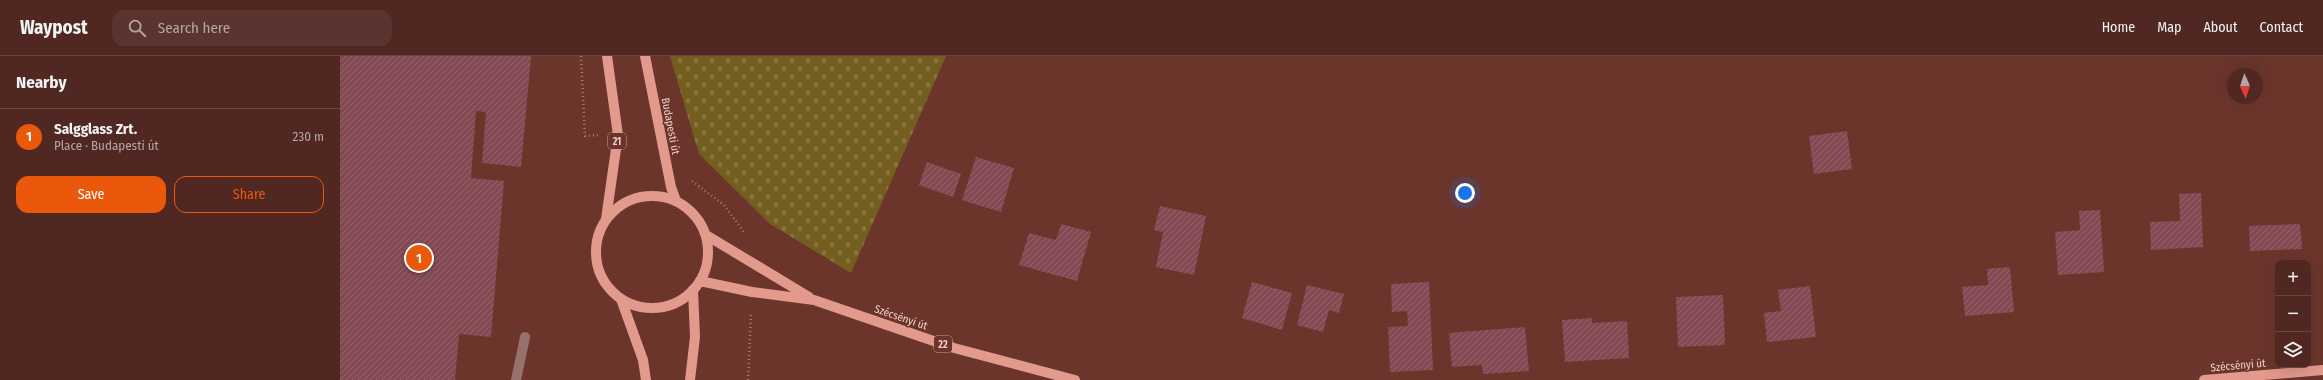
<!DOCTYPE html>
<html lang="en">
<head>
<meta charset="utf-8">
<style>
  :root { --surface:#502821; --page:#5a342e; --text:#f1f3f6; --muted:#b4a6a5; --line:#67443f; --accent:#ea580c }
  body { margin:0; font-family:"Fira Sans Condensed",sans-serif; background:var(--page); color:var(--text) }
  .controls { position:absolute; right:12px; bottom:12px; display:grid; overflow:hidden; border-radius:8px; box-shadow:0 4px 16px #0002 }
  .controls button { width:36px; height:36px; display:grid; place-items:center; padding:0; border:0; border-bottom:1px solid var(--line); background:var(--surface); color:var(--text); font:20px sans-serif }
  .compass { position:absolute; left:1887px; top:12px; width:36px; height:36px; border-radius:50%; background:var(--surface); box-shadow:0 4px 16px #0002; rotate:177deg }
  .you { position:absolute; left:1125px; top:137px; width:14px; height:14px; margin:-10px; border:3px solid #fff; border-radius:50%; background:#1a73e8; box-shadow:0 0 0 6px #1a73e833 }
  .badge { display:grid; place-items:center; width:26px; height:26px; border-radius:50%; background:var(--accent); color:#fff; font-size:13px; font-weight:700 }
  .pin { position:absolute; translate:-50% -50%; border:2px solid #fff; box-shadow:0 1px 4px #0006 }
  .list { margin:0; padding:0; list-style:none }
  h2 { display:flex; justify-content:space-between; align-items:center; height:52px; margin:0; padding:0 16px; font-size:17px }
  h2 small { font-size:13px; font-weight:400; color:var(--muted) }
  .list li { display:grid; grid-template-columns:26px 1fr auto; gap:12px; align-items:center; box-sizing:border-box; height:56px; padding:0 16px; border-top:1px solid var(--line) }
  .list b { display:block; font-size:15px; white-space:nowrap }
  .list p { margin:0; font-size:13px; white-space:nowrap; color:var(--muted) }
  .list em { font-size:13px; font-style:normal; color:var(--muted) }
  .actions { display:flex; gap:8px; padding:12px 16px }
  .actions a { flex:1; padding:9px 0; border:1px solid var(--accent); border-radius:12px; text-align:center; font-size:14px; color:var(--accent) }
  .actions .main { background:var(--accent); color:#fff }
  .icon { flex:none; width:22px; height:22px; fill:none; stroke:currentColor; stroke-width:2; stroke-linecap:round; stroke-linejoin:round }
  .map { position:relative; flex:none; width:1983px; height:324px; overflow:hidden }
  header { display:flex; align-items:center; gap:24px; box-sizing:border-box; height:56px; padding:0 20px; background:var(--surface); border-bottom:1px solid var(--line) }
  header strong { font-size:19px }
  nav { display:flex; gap:22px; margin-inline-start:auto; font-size:14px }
  .search { width:280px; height:36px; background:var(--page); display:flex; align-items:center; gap:10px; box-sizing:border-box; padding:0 14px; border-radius:12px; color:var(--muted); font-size:15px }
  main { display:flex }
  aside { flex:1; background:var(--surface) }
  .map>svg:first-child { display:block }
  .cemetery { fill:url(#cemetery-stones) }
  .building { fill:url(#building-hatch) }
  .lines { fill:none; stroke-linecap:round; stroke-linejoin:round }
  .path { stroke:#a77a73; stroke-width:2.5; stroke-dasharray:1 3; stroke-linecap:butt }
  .minor { stroke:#96726b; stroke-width:10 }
  .major { stroke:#e29a8d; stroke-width:10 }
  .labels { text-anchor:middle; stroke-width:3; stroke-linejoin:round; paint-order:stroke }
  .shield { fill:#6b352c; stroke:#c8a099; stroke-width:1 }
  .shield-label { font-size:10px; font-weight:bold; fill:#f0cec8 }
  .street-label { font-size:11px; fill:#f0cec8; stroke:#6b352c }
</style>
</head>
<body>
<header>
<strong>Waypost</strong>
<div class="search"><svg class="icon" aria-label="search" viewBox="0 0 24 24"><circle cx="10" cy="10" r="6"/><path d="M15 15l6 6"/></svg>Search here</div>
<nav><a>Home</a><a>Map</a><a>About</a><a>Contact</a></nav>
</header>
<main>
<aside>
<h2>Nearby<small></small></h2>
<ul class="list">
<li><span class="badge">1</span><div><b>Salgglass Zrt.</b><p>Place · Budapesti út</p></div><em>230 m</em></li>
</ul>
<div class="actions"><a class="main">Save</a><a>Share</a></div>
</aside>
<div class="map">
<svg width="1983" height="324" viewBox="0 0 1983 324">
  <defs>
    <pattern id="cemetery-stones" width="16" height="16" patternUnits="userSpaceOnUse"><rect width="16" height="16" fill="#735e1f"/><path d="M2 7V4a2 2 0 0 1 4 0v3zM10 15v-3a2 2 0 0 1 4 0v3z" fill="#87743e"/></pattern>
    <pattern id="building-hatch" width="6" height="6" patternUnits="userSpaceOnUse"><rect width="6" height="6" fill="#844a53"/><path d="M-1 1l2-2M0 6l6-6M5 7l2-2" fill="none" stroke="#96636a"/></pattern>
  </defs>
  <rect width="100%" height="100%" fill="#6b352c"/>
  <!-- cemetery -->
  <path class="cemetery" d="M330 0H606L511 217 430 168 359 98Z"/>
  <!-- building -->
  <g class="building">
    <path d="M0 0H191L181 111 142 107 146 56 136 55 131 122 164 125 151 281 119 278 115 324H0Z"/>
    <path d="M1507 75 1512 113 1474 118 1469 80Z"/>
    <path d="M636 101 674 112 661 156 622 144Z"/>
    <path d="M587 106 621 118 613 141 579 129Z"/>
    <path d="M1861 137 1863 191 1811 194 1810 166 1840 165 1839 138Z"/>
    <path d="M820 150 866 160 854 219 816 211 823 176 814 174Z"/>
    <path d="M1760 154 1764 216 1718 219 1715 176 1740 174 1739 155Z"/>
    <path d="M721 168 751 176 737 225 679 209 689 177 716 184Z"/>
    <path d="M1960 168 1962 193 1910 195 1909 170Z"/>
    <path d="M1670 211 1674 256 1625 260 1622 231 1648 229 1647 213Z"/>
    <path d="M912 226 952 237 942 274 902 262Z"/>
    <path d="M1089 226 1093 314 1050 316 1048 271 1068 270 1067 255 1052 256 1051 228Z"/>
    <path d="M967 229 1004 238 999 257 989 254 983 276 957 269Z"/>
    <path d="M1470 230 1476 281 1427 286 1424 257 1441 255 1438 234Z"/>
    <path d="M1383 239 1385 289 1338 291 1336 241Z"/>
    <path d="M1252 262V267L1287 265 1289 302 1225 306 1222 264Z"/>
    <path d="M1185 271 1189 315 1143 318 1142 309 1112 311 1109 277Z"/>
  </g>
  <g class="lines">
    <!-- path -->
    <g class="path">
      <path d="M241 0 245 80 258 79"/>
      <path d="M352 125 384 149 404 176"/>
      <path d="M408 324 411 257"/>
    </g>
    <!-- minor -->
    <path class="minor" d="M176 324 185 281"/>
    <!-- major -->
    <g class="major">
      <path d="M305 0 331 131 336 145"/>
      <circle cx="312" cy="196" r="56"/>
      <path d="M266 163 278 79 267 0"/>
      <path d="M366 179 469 241"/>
      <path d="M360 225 412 236 474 244 614 292 735 324"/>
      <path d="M281 243 303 304 306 324"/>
      <path d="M350 324 355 281 353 234"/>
      <path d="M1864 324 1983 314"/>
    </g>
  </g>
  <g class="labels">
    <!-- shield labels -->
    <g class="shield">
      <rect x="268" y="77" width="18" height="16" rx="3"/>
      <rect x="594" y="280" width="18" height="16" rx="3"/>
    </g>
    <g class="shield-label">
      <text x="277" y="89">21</text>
      <text x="603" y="292">22</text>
    </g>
    <!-- street labels -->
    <g class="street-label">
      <text transform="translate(331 70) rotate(79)" y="4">Budapesti út</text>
      <text transform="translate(561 261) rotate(19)" y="4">Szécsényi út</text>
      <text transform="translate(1898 309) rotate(-5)" y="4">Szécsényi út</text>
    </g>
  </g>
</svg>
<div class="controls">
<button>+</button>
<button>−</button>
<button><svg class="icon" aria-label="layers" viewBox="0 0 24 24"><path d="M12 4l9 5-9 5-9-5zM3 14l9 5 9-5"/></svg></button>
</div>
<svg class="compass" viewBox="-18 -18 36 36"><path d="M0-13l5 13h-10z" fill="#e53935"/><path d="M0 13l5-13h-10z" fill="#b4a6a5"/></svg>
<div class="you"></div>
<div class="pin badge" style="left:79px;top:202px">1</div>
</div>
</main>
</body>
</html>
